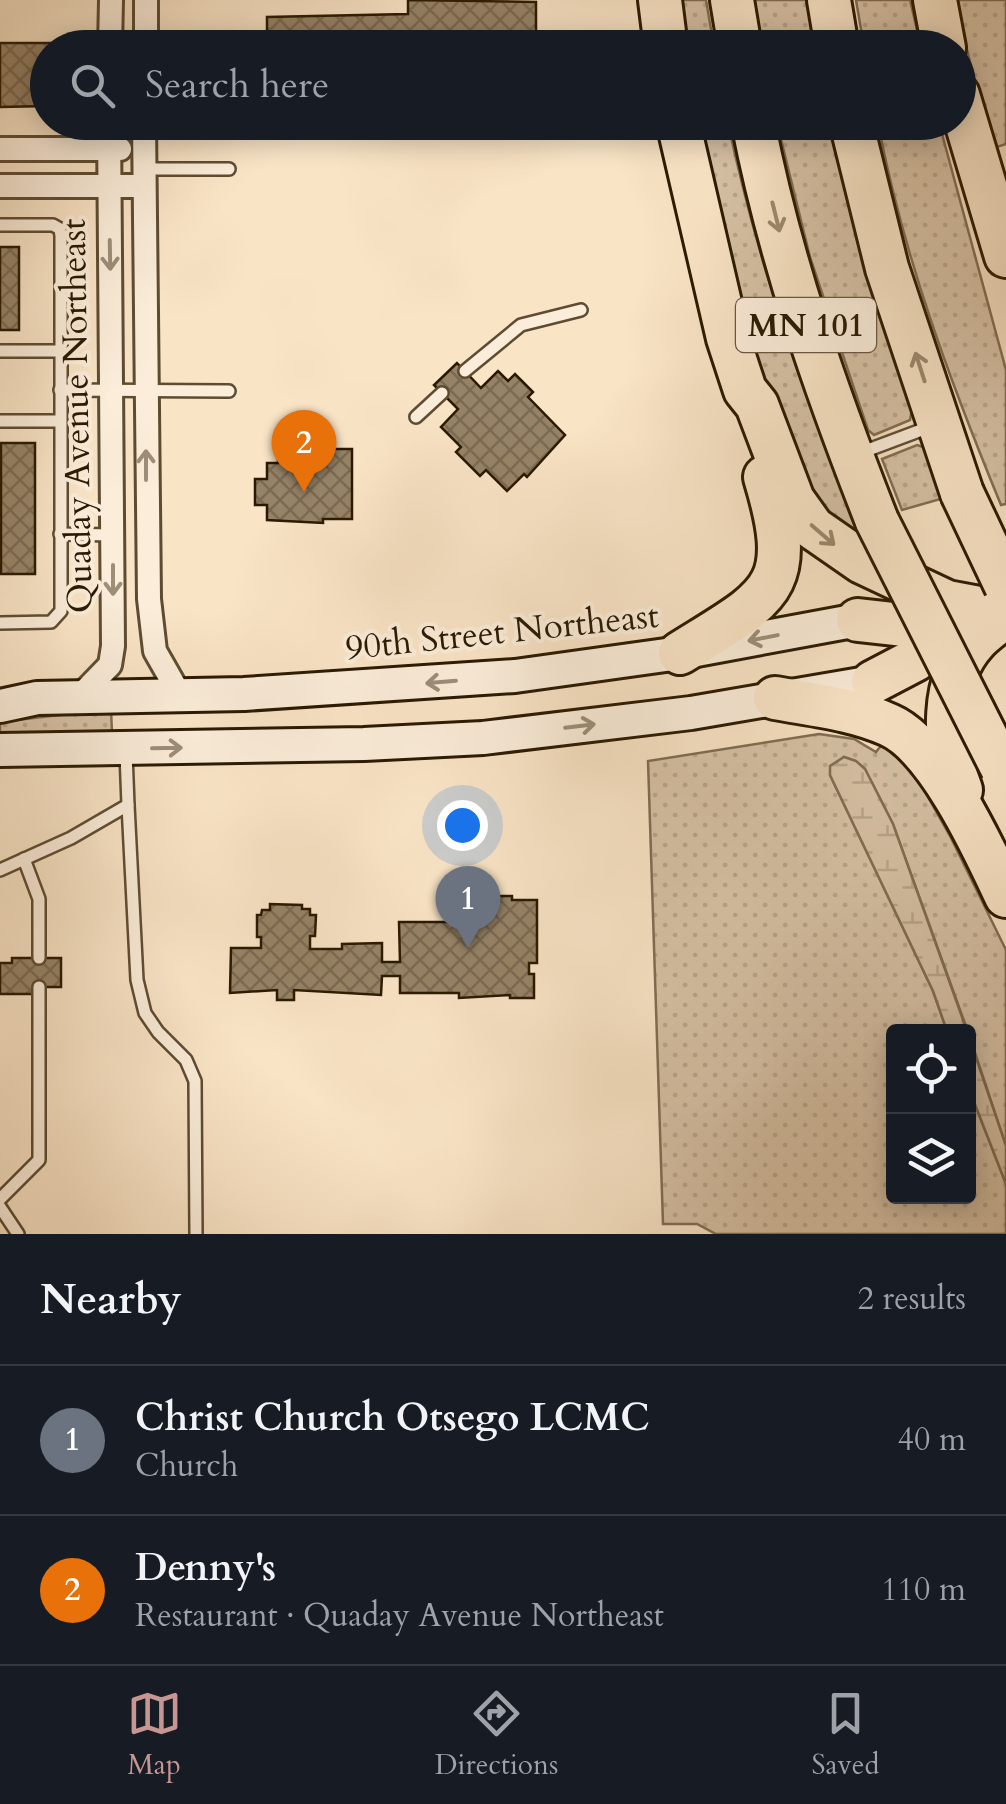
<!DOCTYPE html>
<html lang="en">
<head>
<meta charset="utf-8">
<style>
  :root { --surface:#171b24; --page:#242831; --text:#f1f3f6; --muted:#9ea1a6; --line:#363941; --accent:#c59692 }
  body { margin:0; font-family:Cardo,serif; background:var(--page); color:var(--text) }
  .controls { position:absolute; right:30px; bottom:30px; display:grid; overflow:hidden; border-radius:10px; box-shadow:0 5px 25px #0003 }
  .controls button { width:90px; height:90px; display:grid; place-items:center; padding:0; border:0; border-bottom:2px solid var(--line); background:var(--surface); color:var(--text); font:50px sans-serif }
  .you { position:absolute; left:462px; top:825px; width:35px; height:35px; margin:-25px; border:8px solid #fff; border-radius:50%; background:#1a73e8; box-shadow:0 0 0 15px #1a73e833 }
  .badge { display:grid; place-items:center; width:65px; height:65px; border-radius:50%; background:var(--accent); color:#fff; font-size:32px; font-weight:700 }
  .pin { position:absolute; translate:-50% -82px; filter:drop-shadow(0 2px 5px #0008) }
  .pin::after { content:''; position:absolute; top:52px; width:35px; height:30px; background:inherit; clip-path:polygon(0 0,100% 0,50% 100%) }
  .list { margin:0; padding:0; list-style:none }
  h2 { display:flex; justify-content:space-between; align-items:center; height:130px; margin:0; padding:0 40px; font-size:42px }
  h2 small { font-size:32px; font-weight:400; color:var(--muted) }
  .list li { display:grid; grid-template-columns:65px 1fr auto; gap:30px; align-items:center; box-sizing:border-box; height:150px; padding:0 40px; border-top:2px solid var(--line) }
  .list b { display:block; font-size:38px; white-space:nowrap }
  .list p { margin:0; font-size:32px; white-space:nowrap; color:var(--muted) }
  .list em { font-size:32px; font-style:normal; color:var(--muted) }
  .icon { flex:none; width:55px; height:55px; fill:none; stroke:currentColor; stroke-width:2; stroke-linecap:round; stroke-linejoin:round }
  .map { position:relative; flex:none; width:1006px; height:1234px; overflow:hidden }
  .search { position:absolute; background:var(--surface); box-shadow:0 5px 25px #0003; left:30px; right:30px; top:30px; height:110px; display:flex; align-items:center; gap:25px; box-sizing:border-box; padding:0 35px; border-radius:55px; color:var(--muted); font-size:38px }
  .sheet { height:430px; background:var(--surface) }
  nav { display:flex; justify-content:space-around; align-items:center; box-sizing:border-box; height:140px; border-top:2px solid var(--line); background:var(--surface); font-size:28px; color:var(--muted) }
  nav a { display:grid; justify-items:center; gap:5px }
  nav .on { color:var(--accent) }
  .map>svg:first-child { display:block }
  .grass { fill:url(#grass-dots); stroke:#806d53; stroke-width:2.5 }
  .wetland { fill:url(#wetland-marsh); stroke:#806d53; stroke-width:2.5 }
  .building { fill:url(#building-cross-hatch); stroke:#2a1901; stroke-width:2.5 }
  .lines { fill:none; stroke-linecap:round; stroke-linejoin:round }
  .lane-casing { stroke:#5e4c32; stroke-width:16 }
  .street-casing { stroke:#5e4c32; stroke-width:28 }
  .secondary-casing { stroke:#2a1901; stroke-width:38 }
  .highway-casing { stroke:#2a1901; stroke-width:48 }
  .lane { stroke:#fbedda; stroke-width:11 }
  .street { stroke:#fbedda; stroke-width:22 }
  .secondary { stroke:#fbedda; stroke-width:32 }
  .highway { stroke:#f9e4c6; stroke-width:42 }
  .highway-bridge-casing { stroke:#2a1901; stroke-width:48; stroke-linecap:butt }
  .highway-bridge { stroke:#f9e4c6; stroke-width:42 }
  .oneway { stroke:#9c896d }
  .oneway2 { stroke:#9d8e78 }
  .labels { text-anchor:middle; stroke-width:8; stroke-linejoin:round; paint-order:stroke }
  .shield { fill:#fbedda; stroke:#695942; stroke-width:2.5 }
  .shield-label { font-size:32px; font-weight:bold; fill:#2a1901 }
  .street-label { font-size:35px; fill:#2a1901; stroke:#fbedda }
</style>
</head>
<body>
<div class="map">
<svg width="1006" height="1234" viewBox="0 0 1006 1234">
  <defs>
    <pattern id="grass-dots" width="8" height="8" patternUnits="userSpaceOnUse" patternTransform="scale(2.5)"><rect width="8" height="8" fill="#d6c1a5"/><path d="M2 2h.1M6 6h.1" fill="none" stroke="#b8a58c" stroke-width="1.8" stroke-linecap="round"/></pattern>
    <pattern id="wetland-marsh" width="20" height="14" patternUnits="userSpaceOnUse" patternTransform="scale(2.5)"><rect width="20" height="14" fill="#d6c1a5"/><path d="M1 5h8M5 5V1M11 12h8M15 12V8" fill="none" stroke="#b8a58c"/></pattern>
    <pattern id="building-cross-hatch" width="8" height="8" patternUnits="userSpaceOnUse" patternTransform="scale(2.5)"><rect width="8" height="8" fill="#968367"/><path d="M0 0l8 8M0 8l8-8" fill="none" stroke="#7b6a52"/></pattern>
  </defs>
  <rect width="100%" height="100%" fill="#f9e4c6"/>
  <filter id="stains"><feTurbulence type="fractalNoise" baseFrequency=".002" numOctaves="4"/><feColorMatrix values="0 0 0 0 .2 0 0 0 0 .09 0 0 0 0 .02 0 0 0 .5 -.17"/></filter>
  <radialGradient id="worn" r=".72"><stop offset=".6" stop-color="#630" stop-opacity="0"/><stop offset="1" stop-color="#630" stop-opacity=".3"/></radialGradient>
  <!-- grass -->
  <g class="grass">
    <path d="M678 0H706L714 47H684Z"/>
    <path d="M754 0H810L818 47H761Z"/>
    <path d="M856 0H910L921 47H864Z"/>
    <path d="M955 0H1006V144L991 149Z"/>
    <path d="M695 123H728C759 269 808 410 867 548L814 520 740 329Z"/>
    <path d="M777 123H832L855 230 912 409 910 420 874 435 868 430 810 257Z"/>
    <path d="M878 123H939L1006 370V504L1001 505C950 381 903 255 878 123Z"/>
    <path d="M917 445 929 449 951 496 902 510 882 459Z"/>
    <path d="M111 709 112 733H0V722Z"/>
    <path d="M819 734 854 739 876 752 883 743 914 772 951 838 1006 950V1146L968 1032 893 824 865 769 856 761 844 757 830 775 933 991 947 1031 894 1032V1196H968L969 1089 1006 1184V1234H716L697 1224H663L648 761Z"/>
  </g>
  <!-- wetland -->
  <g class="wetland">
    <path d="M844 757 856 761 865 769 893 824 967 1031H947L933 991 830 775V766Z"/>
    <path d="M969 1037 1006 1146V1184L969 1089Z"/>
  </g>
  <!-- building -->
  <g class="building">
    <path d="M408 0 536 2V48H267V17L408 14Z"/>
    <path d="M0 43H74V48H48V106L0 107Z"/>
    <rect x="0" y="247" width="19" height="83"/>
    <path d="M457 363 481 388 498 371 508 381 515 374 533 392 528 397 565 435 527 477 524 474 507 491 486 470 480 476 456 452 461 447 441 427 458 409 434 385Z"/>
    <rect x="1" y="443" width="34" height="131"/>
    <path d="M331 449H352V519H323V523L267 520V505H255V479H267V463H278V456H331Z"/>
    <path d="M479 896H512V900H537V963H529V974H534V998H510V995L459 998V993H400V976H382L381 995 294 990V1000H277V990L230 993 231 948H261V937H257V915H261L262 910H270V904L302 905V909H310V915H316L315 936H310V949H342V944L382 943V962H400L399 922H453V900H479Z"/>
    <path d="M12 958H61V987H37V994H0V963H12Z"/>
  </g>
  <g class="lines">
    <defs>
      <g id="lane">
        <path d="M144 169H229"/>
        <path d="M0 225H53L60 229 61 236V611L51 622 0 623"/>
        <path d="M0 351H60"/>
        <path d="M465 371 521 325 581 310"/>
        <path d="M60 390 229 391"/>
        <path d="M416 417 442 393"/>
        <path d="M0 421H60"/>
        <path d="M860 453 932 426"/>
        <path d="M60 534 113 535"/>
        <path d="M128 805 137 980 145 1013 158 1032 186 1060 195 1081 196 1234"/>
        <path d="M24 859 39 899V958"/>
        <path d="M0 870 71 838 128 805 126 753"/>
        <path d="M0 1199 39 1160V987"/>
        <path d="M0 1207 18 1234"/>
      </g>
      <g id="street">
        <path d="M110 48 111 0"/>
        <path d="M146 48V0"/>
        <path d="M144 122 149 599 155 651 180 695"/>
        <path d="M0 149H120"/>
        <path d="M0 186H144"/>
        <path d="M79 697 110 665 113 646 109 122"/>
      </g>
      <g id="secondary">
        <path d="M0 706 37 698 244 694 515 676 680 653 858 620"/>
        <path d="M0 750 364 744 483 738 691 713 873 682"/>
      </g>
      <g id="highway">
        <path d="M660 0 666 48"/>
        <path d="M732 0 740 48"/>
        <path d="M829 0 837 48"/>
        <path d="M935 0 944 48"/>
        <path d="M958 95 1006 256"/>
        <path d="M678 122 728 338 745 390 757 405 793 500 813 528 862 562 947 602 1006 613"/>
        <path d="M753 122C780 260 826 391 877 521"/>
        <path d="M851 122 887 268 962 493"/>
        <path d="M858 620 930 628 961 627"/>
        <path d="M680 653C771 596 799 590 765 477"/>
        <path d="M873 682 915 660 969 620"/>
        <path d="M775 698C813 705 854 709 889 725 937 746 984 849 1006 896"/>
        <path d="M961 790C943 744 940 680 976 641 984 632 996 624 1006 616"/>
      </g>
    </defs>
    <!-- lane casing -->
    <use href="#lane" class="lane-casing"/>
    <!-- street casing -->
    <use href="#street" class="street-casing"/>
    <!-- secondary casing -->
    <use href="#secondary" class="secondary-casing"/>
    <!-- highway casing -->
    <use href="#highway" class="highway-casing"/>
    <!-- lane -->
    <use href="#lane" class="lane"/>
    <!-- street -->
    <use href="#street" class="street"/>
    <!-- secondary -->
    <use href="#secondary" class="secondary"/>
    <!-- highway -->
    <use href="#highway" class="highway"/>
    <defs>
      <g id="highway-bridge">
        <path d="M962 493 1006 586"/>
        <path d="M877 521 1002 768"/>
      </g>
    </defs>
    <!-- highway-bridge casing -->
    <use href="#highway-bridge" class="highway-bridge-casing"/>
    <!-- highway-bridge -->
    <use href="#highway-bridge" class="highway-bridge"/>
  </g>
  <!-- one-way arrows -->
  <defs><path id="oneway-shaft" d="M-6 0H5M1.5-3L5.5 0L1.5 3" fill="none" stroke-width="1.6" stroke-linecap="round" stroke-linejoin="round" transform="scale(2.5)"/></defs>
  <g class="oneway">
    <use href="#oneway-shaft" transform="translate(776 217) rotate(76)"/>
    <use href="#oneway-shaft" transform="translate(920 367) rotate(-108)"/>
    <use href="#oneway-shaft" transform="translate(823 535) rotate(41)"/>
  </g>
  <g class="oneway2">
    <use href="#oneway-shaft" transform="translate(110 255) rotate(89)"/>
    <use href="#oneway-shaft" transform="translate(146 465) rotate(-90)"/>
    <use href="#oneway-shaft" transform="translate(113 580) rotate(90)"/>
    <use href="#oneway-shaft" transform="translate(763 638) rotate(169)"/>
    <use href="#oneway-shaft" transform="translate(441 682) rotate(175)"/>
    <use href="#oneway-shaft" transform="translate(580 726) rotate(-7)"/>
    <use href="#oneway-shaft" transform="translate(167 748) rotate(-1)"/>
  </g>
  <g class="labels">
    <!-- shield labels -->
    <rect class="shield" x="736" y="298" width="140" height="54" rx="8"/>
    <g class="shield-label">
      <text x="806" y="336">MN 101</text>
    </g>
    <!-- street labels -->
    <g class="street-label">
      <text transform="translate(76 416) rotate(-91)" y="12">Quaday Avenue Northeast</text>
      <text transform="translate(502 631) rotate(-6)" y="12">90th Street Northeast</text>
    </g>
  </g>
  <rect width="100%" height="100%" filter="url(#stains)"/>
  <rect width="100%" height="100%" fill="url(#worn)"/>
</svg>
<div class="controls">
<button><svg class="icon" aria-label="locate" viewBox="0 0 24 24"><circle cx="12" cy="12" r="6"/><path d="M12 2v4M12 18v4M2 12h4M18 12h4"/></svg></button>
<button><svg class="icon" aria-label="layers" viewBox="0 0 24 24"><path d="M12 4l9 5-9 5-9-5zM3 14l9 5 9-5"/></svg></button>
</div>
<div class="you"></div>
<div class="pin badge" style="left:468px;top:948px;background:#6b7280">1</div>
<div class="pin badge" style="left:304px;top:492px;background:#e8710a">2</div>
<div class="search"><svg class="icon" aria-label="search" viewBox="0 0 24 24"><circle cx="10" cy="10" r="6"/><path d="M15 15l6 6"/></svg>Search here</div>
</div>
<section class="sheet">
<h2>Nearby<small>2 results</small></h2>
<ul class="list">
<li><span class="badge" style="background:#6b7280">1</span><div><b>Christ Church Otsego LCMC</b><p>Church</p></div><em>40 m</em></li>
<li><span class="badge" style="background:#e8710a">2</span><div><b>Denny's</b><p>Restaurant · Quaday Avenue Northeast</p></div><em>110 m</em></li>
</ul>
</section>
<nav>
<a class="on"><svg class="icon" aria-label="map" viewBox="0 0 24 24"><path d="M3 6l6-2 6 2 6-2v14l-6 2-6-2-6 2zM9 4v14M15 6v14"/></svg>Map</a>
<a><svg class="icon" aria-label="directions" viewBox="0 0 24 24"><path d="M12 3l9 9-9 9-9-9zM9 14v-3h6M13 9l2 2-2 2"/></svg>Directions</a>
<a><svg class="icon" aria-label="saved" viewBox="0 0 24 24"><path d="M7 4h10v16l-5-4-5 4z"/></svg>Saved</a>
</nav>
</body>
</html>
